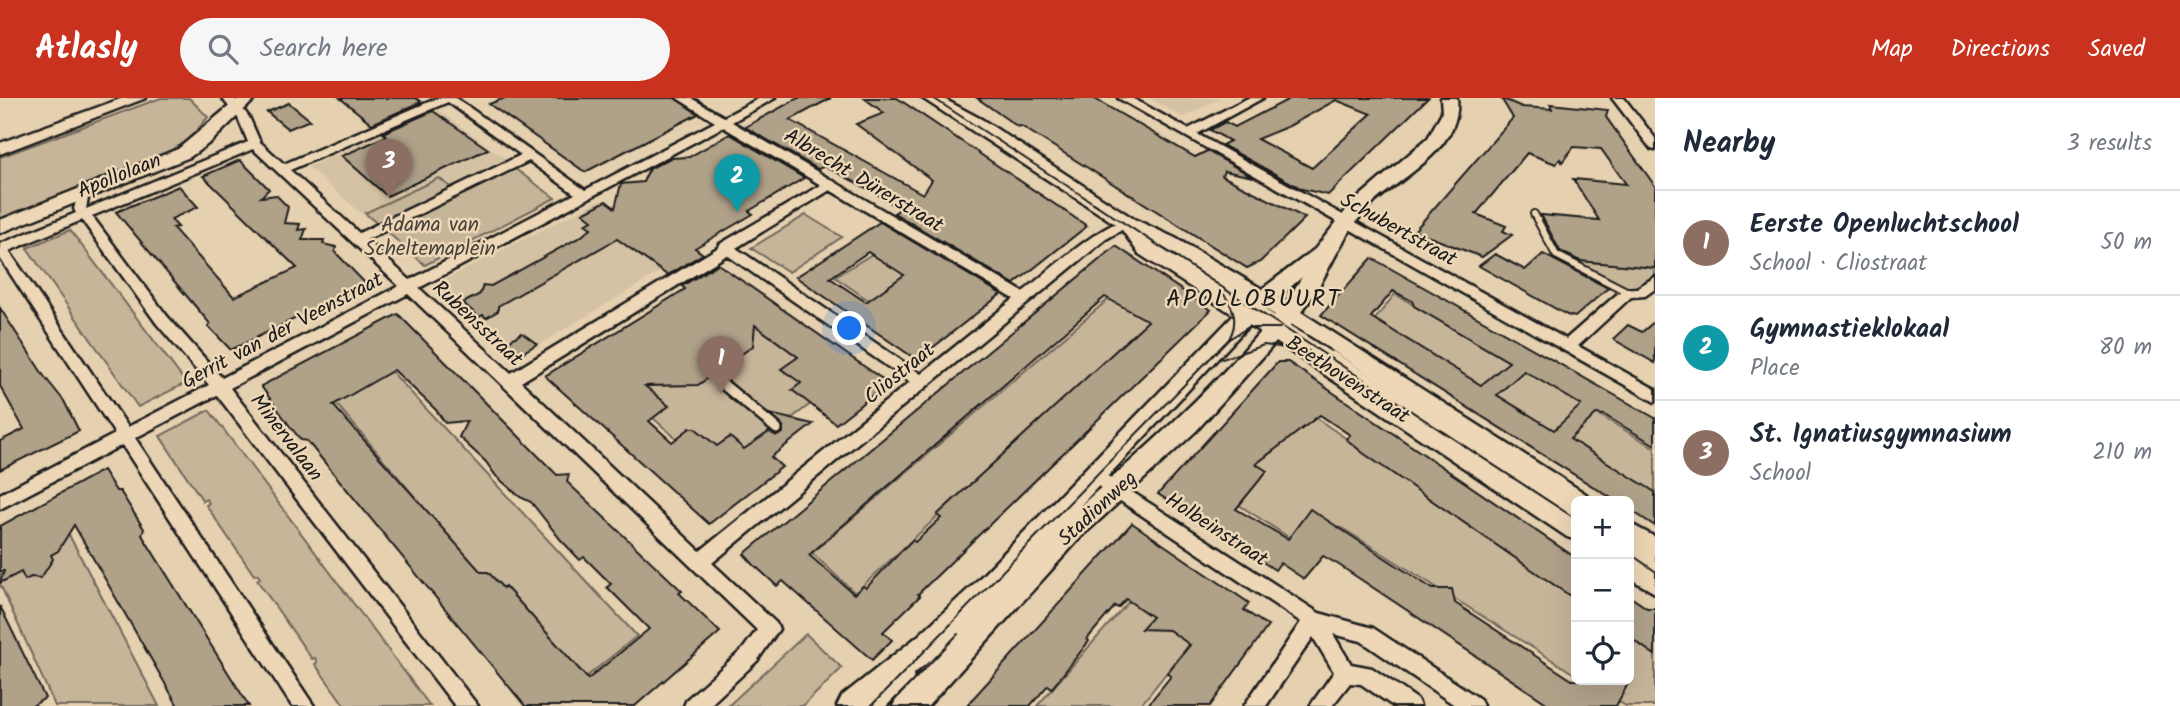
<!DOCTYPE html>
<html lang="en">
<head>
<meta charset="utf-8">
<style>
  :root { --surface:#fff; --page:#f6f6f7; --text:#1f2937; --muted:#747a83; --line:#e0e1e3; --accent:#c8321e }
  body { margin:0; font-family:Kalam,sans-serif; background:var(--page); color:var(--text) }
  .controls { position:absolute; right:21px; bottom:21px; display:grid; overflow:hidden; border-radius:10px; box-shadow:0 7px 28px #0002 }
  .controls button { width:63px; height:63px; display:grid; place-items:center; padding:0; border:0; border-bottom:2px solid var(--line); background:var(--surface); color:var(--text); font:35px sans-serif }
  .you { position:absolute; left:850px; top:231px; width:24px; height:24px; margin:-18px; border:5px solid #fff; border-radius:50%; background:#1a73e8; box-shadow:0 0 0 10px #1a73e833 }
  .badge { display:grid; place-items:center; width:46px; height:46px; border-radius:50%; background:var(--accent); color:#fff; font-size:23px; font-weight:700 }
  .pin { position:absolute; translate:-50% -58px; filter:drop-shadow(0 2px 4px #0008) }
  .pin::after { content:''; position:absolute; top:37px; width:24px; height:21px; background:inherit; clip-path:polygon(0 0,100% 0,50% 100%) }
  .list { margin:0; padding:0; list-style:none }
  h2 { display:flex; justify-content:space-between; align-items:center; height:91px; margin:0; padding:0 28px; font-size:30px }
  h2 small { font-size:23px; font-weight:400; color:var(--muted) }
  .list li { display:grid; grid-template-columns:46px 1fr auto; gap:21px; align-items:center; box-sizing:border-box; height:105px; padding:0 28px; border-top:2px solid var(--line) }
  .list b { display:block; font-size:26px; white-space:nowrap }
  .list p { margin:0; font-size:23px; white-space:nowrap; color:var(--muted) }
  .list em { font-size:23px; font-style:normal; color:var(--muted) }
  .icon { flex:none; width:38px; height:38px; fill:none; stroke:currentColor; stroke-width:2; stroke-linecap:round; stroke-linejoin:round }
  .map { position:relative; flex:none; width:1655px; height:608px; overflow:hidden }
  header { display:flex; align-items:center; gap:42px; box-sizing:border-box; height:98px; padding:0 35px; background:var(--accent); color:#fff }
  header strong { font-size:33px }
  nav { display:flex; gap:38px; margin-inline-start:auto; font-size:24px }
  .search { width:490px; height:63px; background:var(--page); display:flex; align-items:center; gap:18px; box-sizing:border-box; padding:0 24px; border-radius:38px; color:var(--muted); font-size:26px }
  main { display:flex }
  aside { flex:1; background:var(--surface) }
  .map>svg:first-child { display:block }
  .built { fill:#d5c2a4 }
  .green { fill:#c7b59a; stroke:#72685b; stroke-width:2 }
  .building { fill:#b0a189; stroke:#1c1c1c; stroke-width:2; fill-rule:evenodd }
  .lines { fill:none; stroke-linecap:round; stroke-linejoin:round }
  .lane-far1-casing { stroke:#1c1c1c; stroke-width:10 }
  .lane-casing { stroke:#1c1c1c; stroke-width:14 }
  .street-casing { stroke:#1c1c1c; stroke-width:5 }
  .secondary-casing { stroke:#1c1c1c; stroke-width:5 }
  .lane-far1 { stroke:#edd7b6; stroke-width:6 }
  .lane { stroke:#edd7b6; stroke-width:9 }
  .street { fill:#edd7b6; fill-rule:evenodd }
  .secondary { fill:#edd7b6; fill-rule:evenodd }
  .tram { stroke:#1c1c1c; stroke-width:2 }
  .labels { text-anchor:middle; stroke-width:5; stroke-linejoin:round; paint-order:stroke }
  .street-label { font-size:21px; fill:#1c1c1c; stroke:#edd7b6 }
  .park-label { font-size:21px; fill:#47423c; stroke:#edd7b6 }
  .quarter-label { font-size:24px; letter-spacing:2px; fill:#1c1c1c; stroke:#edd7b6 }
</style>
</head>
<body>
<header>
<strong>Atlasly</strong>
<div class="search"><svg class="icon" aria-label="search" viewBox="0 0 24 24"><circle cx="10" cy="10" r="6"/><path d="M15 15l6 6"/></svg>Search here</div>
<nav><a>Map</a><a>Directions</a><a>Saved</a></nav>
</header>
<main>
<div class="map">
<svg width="1655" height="608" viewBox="0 0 1655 608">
  <rect width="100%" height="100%" fill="#e5d0b0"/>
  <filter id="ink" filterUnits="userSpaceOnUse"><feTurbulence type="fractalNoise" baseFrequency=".0143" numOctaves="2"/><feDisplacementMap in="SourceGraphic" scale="14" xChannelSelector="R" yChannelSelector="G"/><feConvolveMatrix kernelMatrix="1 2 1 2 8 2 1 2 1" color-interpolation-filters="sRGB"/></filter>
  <g filter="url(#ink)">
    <!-- built -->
    <g class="built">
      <path d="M1149 0H1221L1183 19Z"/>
      <path d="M438 12 509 63 376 128 308 69Z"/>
      <path d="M600 102 683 160 520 258 439 185Z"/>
    </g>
    <!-- green -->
    <g class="green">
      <path d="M161 0H189L208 19 189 42 161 58 0 121V59Z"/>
      <path d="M514 70 555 100 425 167 385 132Z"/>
      <path d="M439 80 454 92 381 129 365 115Z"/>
      <path d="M806 117 842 139 789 174 751 150Z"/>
      <path d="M70 132 186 285 138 309 27 150Z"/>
      <path d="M877 153 953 203 877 208 835 179Z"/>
      <path d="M1568 162 1655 170V181L1632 190 1623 189Z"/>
      <path d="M1125 187 1162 210 855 495 812 455Z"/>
      <path d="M1395 196 1655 350V395L1373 224Z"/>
      <path d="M722 203 836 287 717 376 605 278Z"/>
      <path d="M378 259 637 538 575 588 322 289Z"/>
      <path d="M1303 311 1576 498V577L1342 430 1333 442H1293L1222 396Z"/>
      <path d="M209 312 430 608H345L315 566 317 564 315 560 312 561 257 482 260 480 257 476 254 477 206 407 209 405 206 401 203 403 160 338Z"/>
      <path d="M67 433 159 608H55L0 486V469Z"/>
      <path d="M1151 478 1210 520 1140 608H1037Z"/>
      <path d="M1629 534 1655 552V608H1626L1584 582H1629Z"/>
      <path d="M806 536 842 570 803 608H728Z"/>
    </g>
    <!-- building -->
    <g class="building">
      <path d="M340 0H416L421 4 372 26Z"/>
      <path d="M505 0H675L698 16 585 74 489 6Z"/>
      <path d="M798 0H831L790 22 923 96 932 82 856 26 884 15 864 0H897L1087 128 1014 186 894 115 900 111 874 94 825 68 818 71 745 29Z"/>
      <path d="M977 0H1093L1195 59 1207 53 1253 79 1224 73 1222 78 1305 120 1260 164 1247 170 1021 28 1018 29Z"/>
      <path d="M1291 0H1428L1328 97 1302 91 1222 47 1230 43 1210 32 1225 24 1235 29ZM1336 2 1371 16 1312 70 1257 41 1289 28Z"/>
      <path d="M1501 0 1522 9 1552 11 1550 6 1608 12 1606 19 1655 88V170L1580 163 1560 153 1541 117 1599 122 1573 81 1626 86 1601 51 1574 49 1562 64 1560 61 1556 66 1527 55 1476 116 1506 128 1503 133 1512 137 1482 159 1414 133 1513 20Z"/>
      <path d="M289 5 310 22 288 31 267 14Z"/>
      <path d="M433 13 488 51 387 98 342 58 387 38 383 35Z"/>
      <path d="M730 36 804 80 749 113 753 116 695 150 703 156 667 177 617 141 498 208V213L486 220 483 217 479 219 463 205 480 196 483 187 491 188 582 138 591 130 585 126 592 122 583 115 606 103 615 110 621 86 643 84 649 71 670 60 689 59Z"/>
      <path d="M240 62 269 91 261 99 276 97 288 109 284 125 300 126 298 132 306 131 302 142H324L323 146 336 149 335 154 366 186 231 252 208 228 210 226 206 221 116 114 179 88 198 109 171 121 178 129 173 130 234 199 297 170 203 78Z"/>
      <path d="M880 124 1001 196 917 262 796 179ZM868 154 904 177 866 204 830 180Z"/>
      <path d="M1116 148 1211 212 918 496 920 498 883 534 892 542 872 562 783 483 777 488 753 466 744 456ZM1105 199 1148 223 937 417 941 420 915 444 912 442 866 490 863 488 854 496 809 457Z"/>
      <path d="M1495 156 1525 172 1543 156 1608 190 1575 219 1567 217 1479 168Z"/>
      <path d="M1372 160 1655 320V347L1604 317 1596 316 1570 341 1655 394V428L1629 411V403H1616L1321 217ZM1393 193 1412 203 1414 208 1509 264 1481 287 1371 219ZM1524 273 1541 283 1581 307 1554 332 1497 297Z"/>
      <path d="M718 166 888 285 836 326 792 292 801 285 781 271 798 259 755 227 753 248 698 287 645 288 669 308 649 323 672 344 690 330H695L717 348 730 339 744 351 769 334 777 338 783 335V328L770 316 813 326 771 359 782 369 709 426 545 278 685 191 682 188Z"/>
      <path d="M0 210 44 278 64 303 79 333 0 372V343L24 331 0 288Z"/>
      <path d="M398 216 557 377 569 376 567 384 682 493 679 495 720 534 635 608H525L307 343 301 342 289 327 261 288ZM394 272 436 312 445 325 467 323 459 339 486 364 496 378 520 399 531 404 561 442 580 462 584 459 611 486 607 489 649 531 588 581 505 488 503 490 488 474H481L333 307Z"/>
      <path d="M1655 223V265L1613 241 1628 227 1642 234Z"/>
      <path d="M522 235 537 246 520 256 507 244Z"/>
      <path d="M1278 264H1288L1576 460V502L1363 355 1346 341 1350 337 1320 317 1256 366 1267 373 1236 411 1288 441 1310 411 1433 491H1452L1455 505 1572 582H1630L1616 608H1551L1339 467 1323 458 1304 481 1280 465 1275 472 1158 396Z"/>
      <path d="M103 372 116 393H120L144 431 142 437 249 608H178L74 427 58 453 51 457 53 461 41 480 31 479 25 482 21 474 0 485 4 473H0V428Z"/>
      <path d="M1132 425 1249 505 1244 512 1268 528 1210 608H1147L1171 578 1167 575 1190 547 1169 532 1141 531 1152 519 1126 501 1118 510 1115 508 1087 541 1089 543 1052 590 1048 587 1030 608H966Z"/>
      <path d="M1629 498 1647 510H1655V557L1629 539Z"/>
      <path d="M0 508 45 600 32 608H0Z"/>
    </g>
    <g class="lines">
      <defs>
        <g id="lane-far1">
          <path d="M1534 116 1556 157 1628 194"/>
          <path d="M1182 161 1334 260"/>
        </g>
        <g id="lane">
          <path d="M1332 258 1576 417"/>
          <path d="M725 288 777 331"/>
          <path d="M1629 451 1655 468"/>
          <path d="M880 608 909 579"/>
        </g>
        <g id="street">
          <path d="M222 0H234L249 19 260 44 284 66 438 0H456L585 92 715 24 677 0H691L724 19 760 0H775L732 24 1023 194C1043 178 1108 118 1132 122L1134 125 1106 141 712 465 776 525 779 531 757 563 709 608H684L687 601 743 551 757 532 408 196 230 290 478 608H455L217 297 135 340 314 608H292L122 347 0 411V396L115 336 0 160V146L76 115 74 111 79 92H87L89 95 86 111 248 44 238 20ZM448 4 521 57 359 135 290 72ZM723 29 821 87 720 146 719 149 511 275 419 190ZM253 51 399 188 222 280 167 218 92 118ZM529 63 575 96 410 182 366 142ZM830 92 1014 201 921 276 736 150ZM82 122 157 226 209 287 128 329 9 153ZM727 157 910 284 700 453 521 284Z"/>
          <path d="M1118 0H1132L1188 31 1248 0H1263L1197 36 1566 241 1623 191 1637 190 1655 179V191L1645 198 1631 199 1578 248 1655 291V304Z"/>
          <path d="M1612 0H1624L1655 40V52L1651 51Z"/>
          <path d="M1095 370 1319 515 1373 530 1480 601 1483 608H1456L1361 543 1333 536 1351 566 1372 570 1417 601 1420 608H1393L1361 586 1350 585 1332 608H1310L1334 574 1313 539 1266 608H1244L1301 524 1089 382 1087 377 1089 372Z"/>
        </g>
        <g id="secondary">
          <path d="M123 0H146L0 56V45Z"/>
          <path d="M239 0H256L212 43 190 59 0 135V122L178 51Z"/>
          <path d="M922 0H942L983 22 1134 121 1175 140 1262 191 1315 151 1352 105 1428 40 1442 14 1441 0H1457C1463 53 1396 80 1365 113 1337 144 1327 183 1301 214L1586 396 1589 403H1576V413L1568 410 1315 241 1291 226 1287 231 1576 418V442L1567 439 1276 244 1196 333 1081 439 928 608H893L898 598 933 560 875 608H837L842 598 918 538 973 487 1234 217 1139 156 1120 129ZM1150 143 1161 148 1250 202 1246 205ZM1302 179 1286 205 1278 200ZM1265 211 1275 217 1271 221 1262 215ZM1249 227 1260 234C1205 298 1143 353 1079 409Z"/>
          <path d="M1629 425 1655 439V464L1629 450Z"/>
          <path d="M1629 455 1655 469V495L1629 480Z"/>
        </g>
      </defs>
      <!-- lane-far1 casing -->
      <use href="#lane-far1" class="lane-far1-casing"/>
      <!-- lane casing -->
      <use href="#lane" class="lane-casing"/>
      <!-- street casing -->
      <use href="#street" class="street-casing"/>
      <!-- secondary casing -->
      <use href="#secondary" class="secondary-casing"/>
      <!-- lane-far1 -->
      <use href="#lane-far1" class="lane-far1"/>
      <!-- lane -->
      <use href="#lane" class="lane"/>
      <!-- street -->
      <use href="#street" class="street"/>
      <!-- secondary -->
      <use href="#secondary" class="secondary"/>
      <!-- tram -->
      <g class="tram">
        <path d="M933 0 1576 421"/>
        <path d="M1222 194C1234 209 1239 223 1229 241"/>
        <path d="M1222 261 1264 247 1309 253"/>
        <path d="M1629 455 1655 473"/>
        <path d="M871 608 1229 241 1247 230H1280"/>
        <path d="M889 608 958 536"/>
      </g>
    </g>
  </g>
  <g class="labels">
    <!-- street labels -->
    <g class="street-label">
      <text transform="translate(119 77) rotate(-22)" y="7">Apollolaan</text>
      <text transform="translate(864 82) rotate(31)" y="7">Albrecht Dürerstraat</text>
      <text transform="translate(1399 131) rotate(29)" y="7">Schubertstraat</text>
      <text transform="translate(478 225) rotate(43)" y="7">Rubensstraat</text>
      <text transform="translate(282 232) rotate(-28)" y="7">Gerrit van der Veenstraat</text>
      <text transform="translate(899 275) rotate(-39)" y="7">Cliostraat</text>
      <text transform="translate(1348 281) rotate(33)" y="7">Beethovenstraat</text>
      <text transform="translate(287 339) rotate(52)" y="7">Minervalaan</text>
      <text transform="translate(1097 410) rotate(-43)" y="7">Stadionweg</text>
      <text transform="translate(1217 431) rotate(33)" y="7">Holbeinstraat</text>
    </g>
    <!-- park labels -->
    <g class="park-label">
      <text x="430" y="133">Adama van<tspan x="430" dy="24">Scheltemaplein</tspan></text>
    </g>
    <!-- quarter labels -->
    <g class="quarter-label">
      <text x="1254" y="208">APOLLOBUURT</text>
    </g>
  </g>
</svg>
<div class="controls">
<button>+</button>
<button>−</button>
<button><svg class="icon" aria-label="locate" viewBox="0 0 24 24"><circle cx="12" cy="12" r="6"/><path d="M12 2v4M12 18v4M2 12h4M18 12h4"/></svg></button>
</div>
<div class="you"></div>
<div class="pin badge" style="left:721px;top:296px;background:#8d6e63">1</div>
<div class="pin badge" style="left:737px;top:114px;background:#0f9aa8">2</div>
<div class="pin badge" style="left:389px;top:99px;background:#8d6e63">3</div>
</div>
<aside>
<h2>Nearby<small>3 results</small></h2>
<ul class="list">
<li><span class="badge" style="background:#8d6e63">1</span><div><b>Eerste Openluchtschool</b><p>School · Cliostraat</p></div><em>50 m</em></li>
<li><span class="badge" style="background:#0f9aa8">2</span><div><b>Gymnastieklokaal</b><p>Place</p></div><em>80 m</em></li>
<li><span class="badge" style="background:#8d6e63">3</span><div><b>St. Ignatiusgymnasium</b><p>School</p></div><em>210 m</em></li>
</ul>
</aside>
</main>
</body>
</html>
